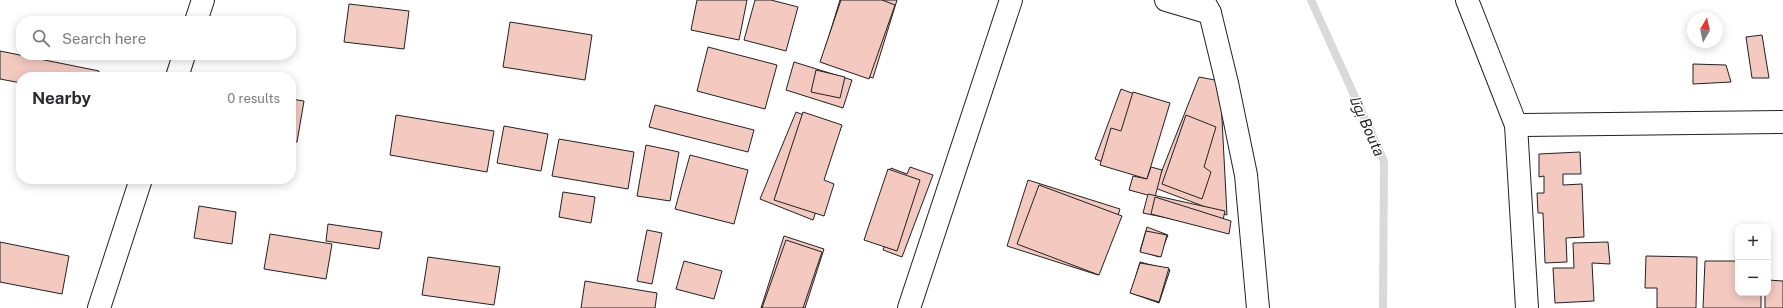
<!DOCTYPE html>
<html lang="en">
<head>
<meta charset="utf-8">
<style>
  :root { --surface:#fff; --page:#f2f2f3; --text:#2b2b33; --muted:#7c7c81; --line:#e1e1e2 }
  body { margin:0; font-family:"Public Sans",Cairo,sans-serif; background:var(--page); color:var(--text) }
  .controls { position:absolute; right:12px; bottom:12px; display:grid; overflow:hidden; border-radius:8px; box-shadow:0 2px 10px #0003 }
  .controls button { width:36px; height:36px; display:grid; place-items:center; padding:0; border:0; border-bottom:1px solid var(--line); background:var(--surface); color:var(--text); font:20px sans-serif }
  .compass { position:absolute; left:1687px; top:12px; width:36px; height:36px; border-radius:50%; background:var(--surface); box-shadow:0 2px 10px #0003; rotate:9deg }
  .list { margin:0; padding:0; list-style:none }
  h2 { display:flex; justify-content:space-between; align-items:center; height:52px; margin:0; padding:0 16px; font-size:17px }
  h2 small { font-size:13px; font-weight:400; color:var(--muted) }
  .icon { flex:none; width:22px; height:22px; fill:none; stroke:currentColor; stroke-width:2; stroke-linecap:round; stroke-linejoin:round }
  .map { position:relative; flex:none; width:1783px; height:308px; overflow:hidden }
  .search { position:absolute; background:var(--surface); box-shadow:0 2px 10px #0003; left:16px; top:16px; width:280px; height:44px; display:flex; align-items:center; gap:10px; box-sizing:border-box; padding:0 14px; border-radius:16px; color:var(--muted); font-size:15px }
  .panel { position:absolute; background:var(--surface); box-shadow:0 2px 10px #0003; left:16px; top:72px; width:280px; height:112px; border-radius:16px }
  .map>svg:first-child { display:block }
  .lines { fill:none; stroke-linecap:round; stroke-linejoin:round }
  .stream { stroke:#d9d9d9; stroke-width:8 }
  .building { fill:#f3c9c0; stroke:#222 }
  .minor-casing { stroke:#222; stroke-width:24 }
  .minor { stroke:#fff; stroke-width:22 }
  .labels { text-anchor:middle; stroke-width:3; stroke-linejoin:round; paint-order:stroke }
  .water-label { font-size:15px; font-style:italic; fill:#222; stroke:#fff }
</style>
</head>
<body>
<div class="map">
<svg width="1783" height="308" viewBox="0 0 1783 308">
  <rect width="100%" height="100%" fill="#fff"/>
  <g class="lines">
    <!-- stream -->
    <path class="stream" d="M1311 0 1384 161 1383 308"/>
  </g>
  <!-- building -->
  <g class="building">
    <path d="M697 0H747L739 40 691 30Z"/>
    <path d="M755 0H771L798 7 786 51 744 40Z"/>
    <path d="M840 0H897L873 78 821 62Z"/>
    <path d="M841 0H882L895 5 869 79 820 62Z"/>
    <path d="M349 4 409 11 404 49 344 42Z"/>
    <path d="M510 22 592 35 585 80 503 67Z"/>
    <path d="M1762 35 1769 78H1752L1746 37Z"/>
    <path d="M708 47 777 65 765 109 697 91Z"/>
    <path d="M0 51 99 71 98 77H21V83L0 79Z"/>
    <path d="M794 62 852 80 843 108 786 90Z"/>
    <path d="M1693 64 1726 65 1731 82 1693 84Z"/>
    <path d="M816 70 845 77 840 98 811 92Z"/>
    <path d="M1199 77 1220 81 1227 215 1155 188Z"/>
    <path d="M1121 89 1161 104 1135 174 1095 159Z"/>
    <path d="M1133 92 1170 103 1147 179 1100 165 1111 128 1121 131Z"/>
    <path d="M291 99 304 101 297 142 291 141Z"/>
    <path d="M655 105 754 130 748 152 649 127Z"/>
    <path d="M796 112 829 125 811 180 825 186 813 220 760 199Z"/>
    <path d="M803 112 842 125 824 180 834 184 824 216 774 200Z"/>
    <path d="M396 115 494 131 487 172 390 155Z"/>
    <path d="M1186 115 1216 127 1204 167 1211 172 1202 199 1162 184Z"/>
    <path d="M504 126 548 134 541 171 497 163Z"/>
    <path d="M559 139 634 152 628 189 552 176Z"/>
    <path d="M646 145 679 152 670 201 637 196Z"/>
    <path d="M1580 152 1581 174H1563V185L1582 184 1584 237 1566 238 1567 262 1545 263 1543 213H1538L1537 193H1544V176L1539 177V154Z"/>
    <path d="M690 155 748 170 734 224 675 209Z"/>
    <path d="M910 167 933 175 902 257 883 250 898 212 887 208 892 195 882 192 891 168 907 174Z"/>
    <path d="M1151 167 1162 170 1155 197 1129 190 1133 176 1147 179Z"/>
    <path d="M888 169 920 180 897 251 864 240Z"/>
    <path d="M1028 180 1120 209 1098 275 1007 246Z"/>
    <path d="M1039 185 1122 216 1099 275 1017 244Z"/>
    <path d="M563 192 595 197 591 223 559 217Z"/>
    <path d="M1148 194 1225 211 1221 229 1143 213Z"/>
    <path d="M1155 197 1231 221 1229 234 1151 214Z"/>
    <path d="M199 206 236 212 232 244 194 238Z"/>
    <path d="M328 224 382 232 379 249 326 241Z"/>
    <path d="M1147 227 1168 235 1159 257 1140 251Z"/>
    <path d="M647 230 662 233 652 284 637 281Z"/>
    <path d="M1146 231 1167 235 1161 257 1140 252Z"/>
    <path d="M270 234 332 244 326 279 264 269Z"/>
    <path d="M784 236 824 249 805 308H761Z"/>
    <path d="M786 240 822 252 803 308H762Z"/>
    <path d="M0 242 69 256 62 294 0 282Z"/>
    <path d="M1608 242 1610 264 1592 263 1594 301 1555 303 1553 268H1574L1573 243Z"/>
    <path d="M1646 256 1697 257 1696 308H1657V288H1645Z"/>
    <path d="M428 257 500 267 494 305 422 295Z"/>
    <path d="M684 261 722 271 714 299 676 289Z"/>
    <path d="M1705 261H1738V293H1761V308H1703Z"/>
    <path d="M1140 262 1170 270 1159 303 1131 293Z"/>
    <path d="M1140 263 1169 268 1159 302 1130 293Z"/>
    <path d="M1768 280 1783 281V308H1765V293H1768Z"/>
    <path d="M585 281 657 293 655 308H581Z"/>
  </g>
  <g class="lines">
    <defs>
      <g id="minor">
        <path d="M1166 0 1210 13"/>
        <path d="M1203 0 1210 13 1227 83 1246 175 1258 308"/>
        <path d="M1467 0 1516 125 1527 308"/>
        <path d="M196 21 203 0"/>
        <path d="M177 77 184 55"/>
        <path d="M1516 125 1783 122"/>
        <path d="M99 308 141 179"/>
        <path d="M909 308 1011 0"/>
      </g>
    </defs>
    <!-- minor casing -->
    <use href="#minor" class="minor-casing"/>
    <!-- minor -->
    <use href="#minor" class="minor"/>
  </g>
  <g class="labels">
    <!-- water labels -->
    <g class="water-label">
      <text transform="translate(1367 126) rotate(66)" y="5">بوتا Bouta</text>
    </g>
  </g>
</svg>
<div class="controls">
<button>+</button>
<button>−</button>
</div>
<svg class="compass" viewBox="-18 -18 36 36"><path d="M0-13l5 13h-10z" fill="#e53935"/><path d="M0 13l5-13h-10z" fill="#7c7c81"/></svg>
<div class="search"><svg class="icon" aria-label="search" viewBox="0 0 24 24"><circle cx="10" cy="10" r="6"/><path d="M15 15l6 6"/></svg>Search here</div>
<section class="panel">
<h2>Nearby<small>0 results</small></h2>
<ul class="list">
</ul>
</section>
</div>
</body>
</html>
